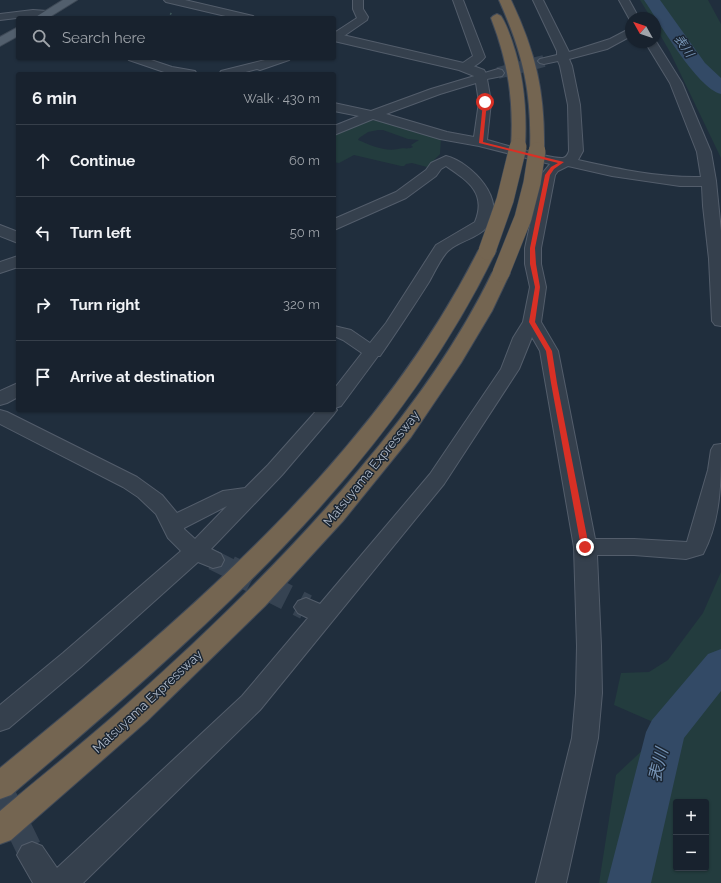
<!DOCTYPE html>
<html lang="en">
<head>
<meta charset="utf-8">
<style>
  :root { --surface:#18222e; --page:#252f3a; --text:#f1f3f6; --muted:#9fa4aa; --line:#363f4a }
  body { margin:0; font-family:Raleway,"Noto Sans JP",sans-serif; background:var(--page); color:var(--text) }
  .controls { position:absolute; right:12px; bottom:12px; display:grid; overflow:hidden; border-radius:4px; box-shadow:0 1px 3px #0004 }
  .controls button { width:36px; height:36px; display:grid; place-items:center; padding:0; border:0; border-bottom:1px solid var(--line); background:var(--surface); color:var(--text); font:20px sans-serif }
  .compass { position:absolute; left:625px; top:12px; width:36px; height:36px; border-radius:50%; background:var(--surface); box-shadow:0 1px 3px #0004; rotate:310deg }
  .stop { position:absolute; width:12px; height:12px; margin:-9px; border:3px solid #d93025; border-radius:50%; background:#fff }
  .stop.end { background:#d93025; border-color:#fff; box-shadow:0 1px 4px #0008 }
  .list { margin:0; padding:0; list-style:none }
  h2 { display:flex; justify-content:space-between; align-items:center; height:52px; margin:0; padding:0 16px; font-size:17px }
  h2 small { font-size:13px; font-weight:400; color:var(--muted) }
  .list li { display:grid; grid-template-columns:26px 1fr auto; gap:12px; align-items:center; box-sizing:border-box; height:72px; padding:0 16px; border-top:1px solid var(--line) }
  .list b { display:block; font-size:15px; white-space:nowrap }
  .list em { font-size:13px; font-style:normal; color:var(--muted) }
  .icon { flex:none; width:22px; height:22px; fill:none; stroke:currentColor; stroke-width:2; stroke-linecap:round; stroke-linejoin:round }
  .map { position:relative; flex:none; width:721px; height:883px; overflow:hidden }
  .search { position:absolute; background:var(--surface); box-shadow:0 1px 3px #0004; left:16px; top:16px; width:320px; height:44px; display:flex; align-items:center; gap:10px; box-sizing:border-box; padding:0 14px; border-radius:4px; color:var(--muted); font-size:15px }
  .panel { position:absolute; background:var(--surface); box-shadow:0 1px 3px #0004; left:16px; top:72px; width:320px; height:340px; border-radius:4px }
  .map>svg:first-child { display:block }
  .green { fill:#233c3e; fill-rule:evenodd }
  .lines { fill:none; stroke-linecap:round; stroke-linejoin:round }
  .river { fill:#334a66; fill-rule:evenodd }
  .minor-tunnel-far2 { stroke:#364352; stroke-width:12; stroke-dasharray:12 6; stroke-linecap:butt }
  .minor-tunnel-far1 { stroke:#364352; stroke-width:20; stroke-dasharray:20 10; stroke-linecap:butt }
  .minor-tunnel { stroke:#364352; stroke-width:26; stroke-dasharray:26 13; stroke-linecap:butt }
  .minor-casing { stroke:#535d6b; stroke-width:2 }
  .tertiary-casing { stroke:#535d6b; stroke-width:2 }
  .primary-casing { stroke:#3e4956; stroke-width:2 }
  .motorway-casing { stroke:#404a58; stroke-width:2 }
  .path { stroke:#40595b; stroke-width:1.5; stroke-dasharray:2 2; stroke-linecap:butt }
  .minor { fill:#35404d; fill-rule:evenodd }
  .tertiary { fill:#35404d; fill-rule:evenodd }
  .primary { fill:#525f6d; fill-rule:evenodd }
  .motorway { fill:#746551; fill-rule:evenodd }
  .motorway-bridge-casing { stroke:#404a58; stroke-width:18; stroke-linecap:butt }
  .motorway-bridge { stroke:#746551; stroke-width:17 }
  .route { fill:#d93025 }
  .labels { text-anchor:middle; stroke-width:3; stroke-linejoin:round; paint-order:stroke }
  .far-water-label { font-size:12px; font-style:italic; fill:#7592b3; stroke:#1a2532 }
  .street-label { font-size:13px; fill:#b0bac9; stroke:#1a2532 }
  .near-water-label { font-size:17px; font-style:italic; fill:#7592b3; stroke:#1a2532 }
</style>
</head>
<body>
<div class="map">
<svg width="721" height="883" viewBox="0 0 721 883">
  <rect width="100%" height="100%" fill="#202e3d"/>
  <!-- green -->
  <g class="green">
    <path d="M640 0H708L721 24V158L670 52 655 26V18H651Z"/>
    <path d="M378 120 441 138 440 154 427 167 412 163 406 164 404 166H401L354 155 339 163 334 162V135L367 121ZM378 130H383L408 139 419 140 411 145 413 147C407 150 403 147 398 149 385 152 370 145 358 140L359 138 368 132Z"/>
    <path d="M721 572V883H599L616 775 647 746 653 722 614 705 621 673 649 672 668 660 703 613ZM676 802H706V868H676Z"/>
  </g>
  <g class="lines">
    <!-- river -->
    <g class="river">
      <path d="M644 0H660L705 63 721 78V94C697 88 659 22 644 0Z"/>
      <path d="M721 649V691L684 738 651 883H607L646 732 652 720 708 654Z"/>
    </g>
    <!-- minor-tunnel-far2 -->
    <path class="minor-tunnel-far2" d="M498 73 544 61"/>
    <!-- minor-tunnel-far1 -->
    <path class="minor-tunnel-far1" d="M213 560 231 569"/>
    <!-- minor-tunnel -->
    <g class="minor-tunnel">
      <path d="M229 568 306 607"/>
      <path d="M0 789 32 855"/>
    </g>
    <defs>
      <g id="minor">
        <path d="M353 0H363V9L368 17 367 20 338 40 334 41V33L357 18 353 9Z"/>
        <path d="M453 0H463L485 57C480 64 467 72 459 69L457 67 473 56Z"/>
        <path d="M533 0H543L569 52 610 39 631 28V36L607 49 569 59 572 66 580 105 583 151 578 160C618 169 660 178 701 177L697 152 670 83 645 42H655V40L682 83 711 152 716 181 721 231V326L715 325 712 321 709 259 703 206 702 186H680L612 176 568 166 558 171 555 175 541 248V264L546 287 541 322 558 351 595 539H634L687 542 708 470 711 450 714 445 721 444C721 482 721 520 703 554L686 559 634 555H597L601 646 602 693 598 738 566 883H536L572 738 576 693 577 646 574 547 540 351 532 337 519 369 444 484 260 710 83 883H33L17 855 22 846 32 842 42 846 57 868 242 696 308 618 298 613 294 607 298 601 306 598 320 604 430 474 501 369 513 338 523 322 530 287 525 264V248L541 175 550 164 479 146 440 139 373 119 334 135V126L359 116 334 111V103L371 111 431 89 498 69 502 70 504 73 502 76 487 79 491 102 487 140C504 144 548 159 563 158 567 157 568 154 569 151L568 105 560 66 558 61 544 64 540 63 538 61 540 59 557 55V51ZM476 83 479 102 474 137 447 132 386 114 440 94Z"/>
        <path d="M619 0H629L639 18H631L630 20Z"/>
        <path d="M33 10 47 11 52 14 47 17 33 16 0 20V14Z"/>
        <path d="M127 58H145L172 67 195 71 197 74H170L129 60Z"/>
        <path d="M273 58H291L289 60 260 70 257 69 238 74H219L221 71Z"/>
        <path d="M446 156C471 162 509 201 487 227 478 238 459 241 448 251 441 258 434 273 429 282 413 307 396 333 380 356H378L341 406 335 408 337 410 334 414 282 475 211 549 221 554 224 560 221 566 213 568 198 562 81 667 9 728 0 731V705L63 653 181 551 168 538 156 514 138 497 123 487 0 424V410L7 412 137 477 162 495 177 513 223 491 245 488 268 465 317 410H334V389L362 353 343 340 334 336V326L351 330 370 343 386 323 436 245 475 222C487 193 468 181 446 166L441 169 436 176 406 198 334 230V219L396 192 426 170 431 163ZM227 506 195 539 184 529V528Z"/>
        <path d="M0 225 18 232V243L0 236Z"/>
        <path d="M18 256V267L0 273V262Z"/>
        <path d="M18 383V397L7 403 0 405V391Z"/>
      </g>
      <g id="tertiary">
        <path d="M164 0H185L253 16 255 18H234L166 2Z"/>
        <path d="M334 33 468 64 484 70 488 77 486 80H476L474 76 459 70 334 41Z"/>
      </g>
      <g id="primary">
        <path d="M63 0H77L48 18H34Z"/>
        <path d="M18 27V36L0 46V37Z"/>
      </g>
      <g id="motorway">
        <path d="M499 0H511C536 53 545 92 544 151L542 154 537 155 532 154 530 151C532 92 523 54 499 0Z"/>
        <path d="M497 14 501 16C506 23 509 33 512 41 524 76 527 110 525 147L523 150 518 151 513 150 511 147C514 100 508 62 491 18L493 16Z"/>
        <path d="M487 246 493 247 496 251C389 473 195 639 11 795L0 799V768C181 620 371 463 478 251L481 247Z"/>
        <path d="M501 268 507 269 510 273 492 311 461 363 411 437 343 521 265 606 147 721 11 840 0 844V811C42 775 86 741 127 704 209 631 288 555 358 471 410 410 457 345 492 273L495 269Z"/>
      </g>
    </defs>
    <!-- minor casing -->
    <use href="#minor" class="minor-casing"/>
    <!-- tertiary casing -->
    <use href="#tertiary" class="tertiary-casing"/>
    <!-- primary casing -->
    <use href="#primary" class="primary-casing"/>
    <!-- motorway casing -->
    <use href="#motorway" class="motorway-casing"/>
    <!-- path -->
    <path class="path" d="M168 18 172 12"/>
    <!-- minor -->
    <use href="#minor" class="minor"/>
    <!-- tertiary -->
    <use href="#tertiary" class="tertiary"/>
    <!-- primary -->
    <use href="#primary" class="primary"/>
    <!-- motorway -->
    <use href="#motorway" class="motorway"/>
    <defs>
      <g id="motorway-bridge">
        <path d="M487 251 505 200 518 147"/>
        <path d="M501 273 523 218 532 183 537 151"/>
      </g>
    </defs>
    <!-- motorway-bridge casing -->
    <use href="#motorway-bridge" class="motorway-bridge-casing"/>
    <!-- motorway-bridge -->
    <use href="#motorway-bridge" class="motorway-bridge"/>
  </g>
  <!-- route -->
  <path class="route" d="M485 101 487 102 483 142 564 162 554 169 550 175 535 248 536 264 540 287 535 322 552 351 557 383 589 547 585 550 581 547 551 383 546 351 529 322 535 287 530 264V248L545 175 551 167 558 163 479 143 483 102Z"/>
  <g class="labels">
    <!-- far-water labels -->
    <g class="far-water-label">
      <text transform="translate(684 46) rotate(55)" y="4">表川</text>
    </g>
    <!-- street labels -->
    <g class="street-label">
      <text transform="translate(371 468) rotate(-51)" y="5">Matsuyama Expressway</text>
      <text transform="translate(147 701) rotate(-43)" y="5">Matsuyama Expressway</text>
    </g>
    <!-- near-water labels -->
    <g class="near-water-label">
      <text transform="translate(658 765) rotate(-76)" y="6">表川</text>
    </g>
  </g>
</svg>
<div class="controls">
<button>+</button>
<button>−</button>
</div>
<svg class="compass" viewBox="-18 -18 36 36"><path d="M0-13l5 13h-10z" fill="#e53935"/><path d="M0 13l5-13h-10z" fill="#9fa4aa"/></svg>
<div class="stop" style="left:485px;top:102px"></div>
<div class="stop end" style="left:585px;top:547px"></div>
<div class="search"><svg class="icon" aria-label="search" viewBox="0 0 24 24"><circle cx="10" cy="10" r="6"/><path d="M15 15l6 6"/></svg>Search here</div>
<section class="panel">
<h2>6 min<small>Walk · 430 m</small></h2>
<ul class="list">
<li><svg class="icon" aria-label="ahead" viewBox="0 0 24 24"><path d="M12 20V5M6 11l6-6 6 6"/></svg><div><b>Continue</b></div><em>60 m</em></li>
<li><svg class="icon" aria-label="left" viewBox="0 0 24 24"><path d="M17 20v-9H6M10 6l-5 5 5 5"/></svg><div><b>Turn left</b></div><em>50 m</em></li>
<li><svg class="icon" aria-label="right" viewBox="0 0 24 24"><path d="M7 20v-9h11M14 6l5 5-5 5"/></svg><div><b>Turn right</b></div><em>320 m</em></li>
<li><svg class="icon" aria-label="arrive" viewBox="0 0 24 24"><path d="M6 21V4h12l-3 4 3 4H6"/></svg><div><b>Arrive at destination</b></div></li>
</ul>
</section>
</div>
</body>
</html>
